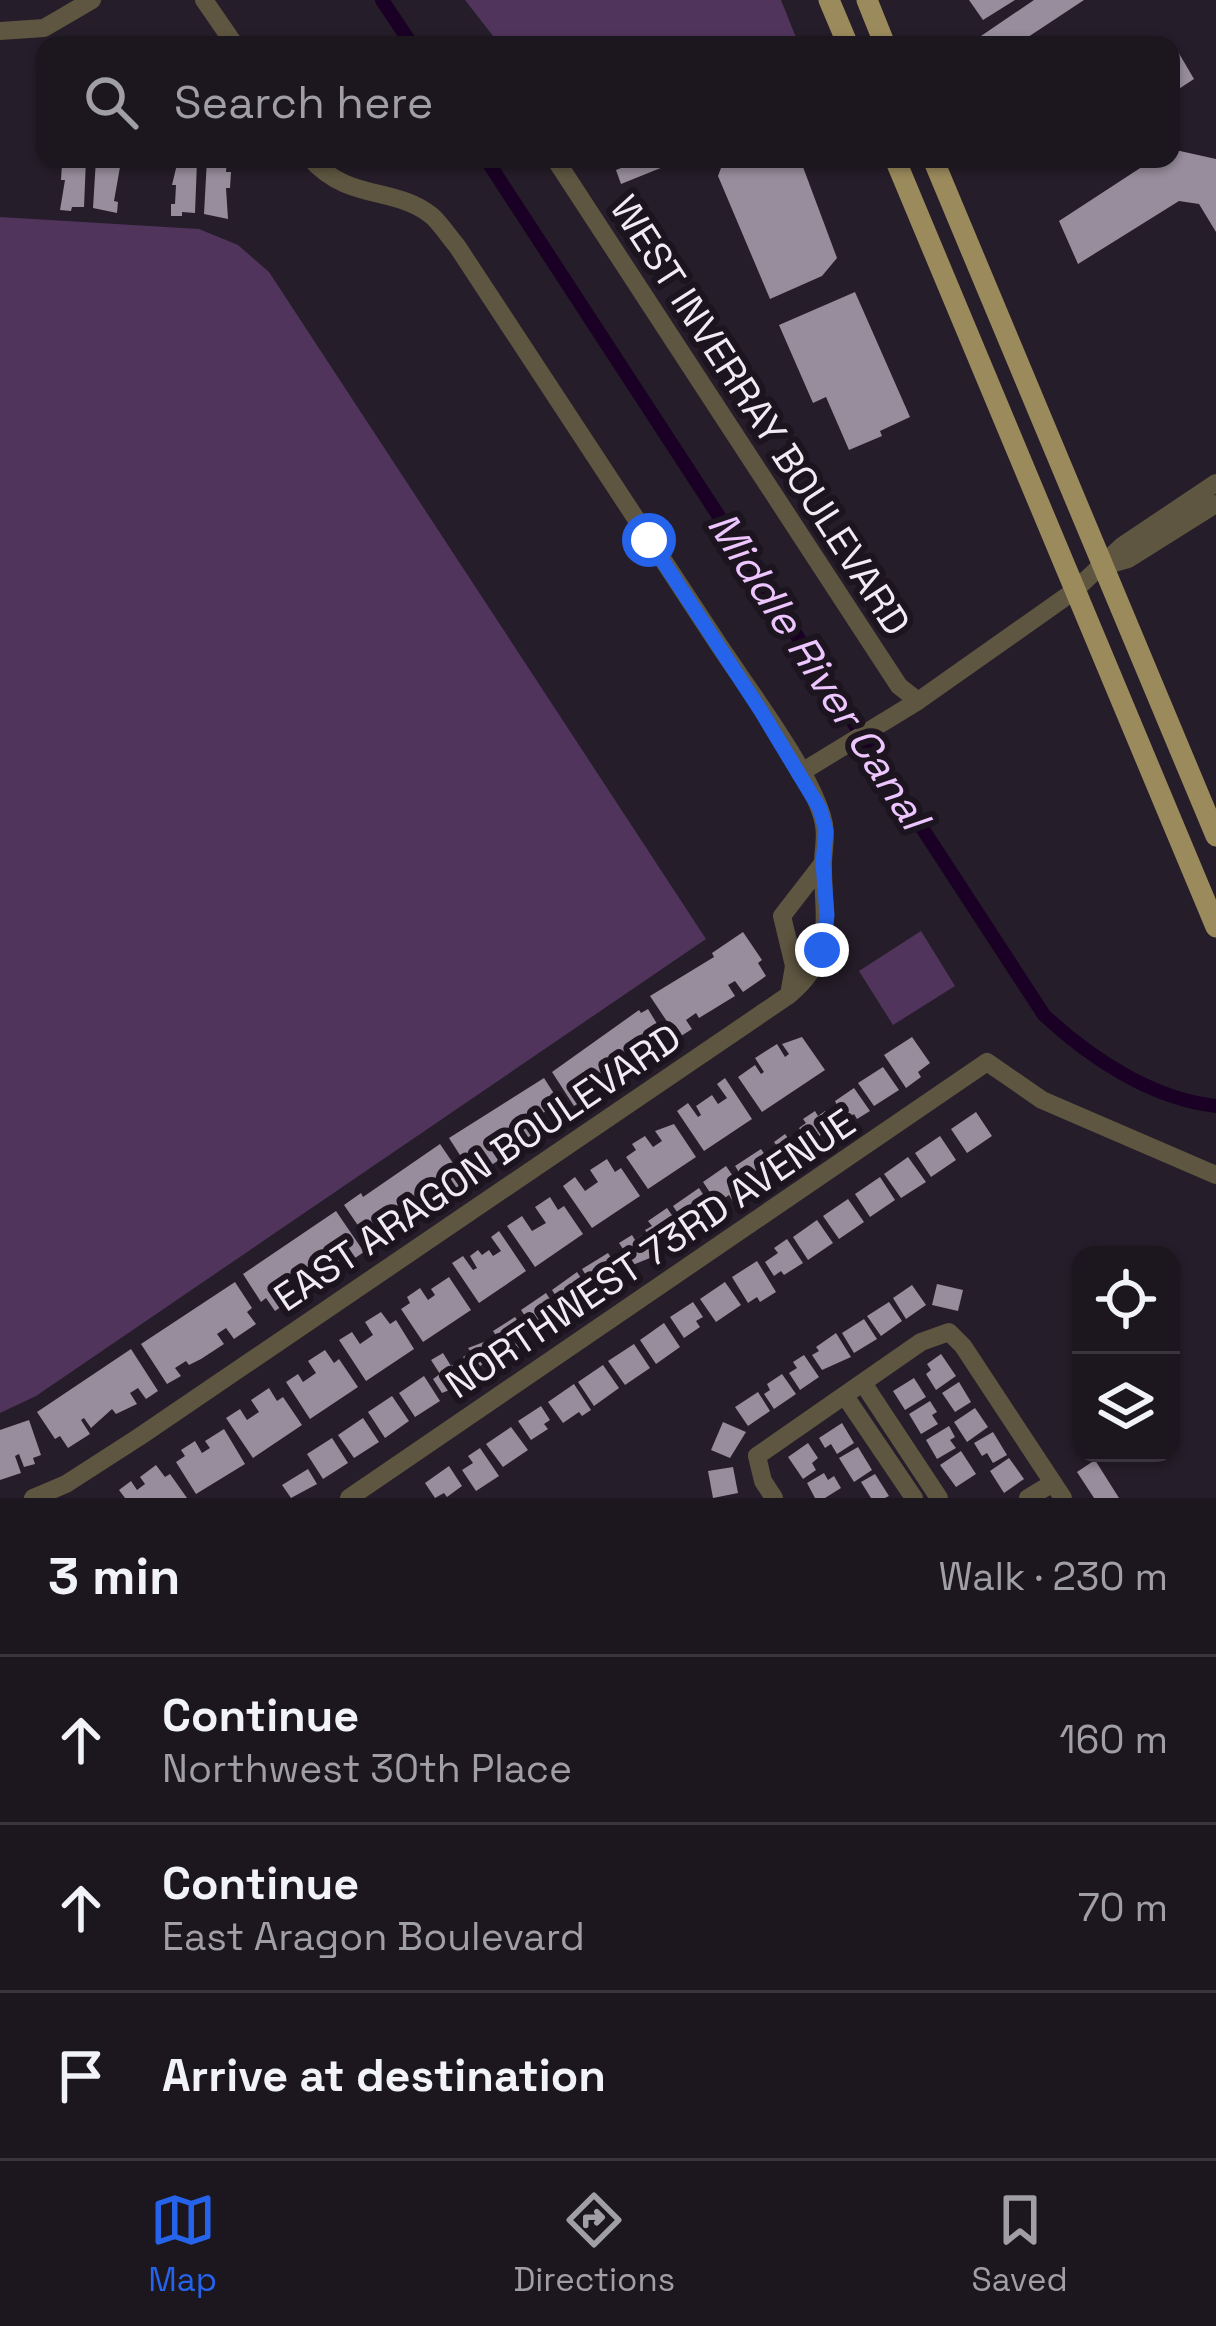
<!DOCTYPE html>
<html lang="en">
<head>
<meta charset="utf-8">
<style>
  :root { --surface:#1c161f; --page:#251f28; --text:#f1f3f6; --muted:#a09fa4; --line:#3a353d; --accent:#2563eb }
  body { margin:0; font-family:"Space Grotesk",sans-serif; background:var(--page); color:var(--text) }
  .controls { position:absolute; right:36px; bottom:36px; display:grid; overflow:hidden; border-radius:24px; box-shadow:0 3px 9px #0004 }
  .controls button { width:108px; height:108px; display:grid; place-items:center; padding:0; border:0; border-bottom:3px solid var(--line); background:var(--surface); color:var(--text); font:60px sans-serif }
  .stop { position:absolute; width:36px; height:36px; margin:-27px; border:9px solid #2563eb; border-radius:50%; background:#fff }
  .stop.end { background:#2563eb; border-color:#fff; box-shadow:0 3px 12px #0008 }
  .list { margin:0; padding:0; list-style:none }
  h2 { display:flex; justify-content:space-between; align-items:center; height:156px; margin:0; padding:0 48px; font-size:51px }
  h2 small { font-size:39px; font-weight:400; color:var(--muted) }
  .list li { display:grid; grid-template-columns:78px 1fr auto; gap:36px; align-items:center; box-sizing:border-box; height:168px; padding:0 48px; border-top:3px solid var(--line) }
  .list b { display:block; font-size:45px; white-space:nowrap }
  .list p { margin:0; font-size:39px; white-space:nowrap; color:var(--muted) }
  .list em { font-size:39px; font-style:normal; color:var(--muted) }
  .icon { flex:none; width:66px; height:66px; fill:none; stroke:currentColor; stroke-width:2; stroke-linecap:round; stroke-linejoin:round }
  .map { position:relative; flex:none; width:1216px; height:1498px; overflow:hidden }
  .search { position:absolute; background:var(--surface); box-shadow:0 3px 9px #0004; left:36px; right:36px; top:36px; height:132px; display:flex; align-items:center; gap:30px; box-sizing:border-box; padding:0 42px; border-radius:24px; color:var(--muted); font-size:45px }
  .sheet { height:660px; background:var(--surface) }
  nav { display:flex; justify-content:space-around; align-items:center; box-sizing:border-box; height:168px; border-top:3px solid var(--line); background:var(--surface); font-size:33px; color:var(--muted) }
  nav a { display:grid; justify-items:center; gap:6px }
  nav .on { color:var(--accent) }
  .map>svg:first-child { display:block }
  .green { fill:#50345c }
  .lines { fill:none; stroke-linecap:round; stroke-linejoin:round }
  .canal { stroke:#1a0024; stroke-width:14 }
  .building { fill:#978d9c }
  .minor { stroke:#5e5640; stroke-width:18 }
  .major { stroke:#9b8b5c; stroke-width:21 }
  .route { stroke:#2563eb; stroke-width:15 }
  .labels { text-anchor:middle; stroke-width:12; stroke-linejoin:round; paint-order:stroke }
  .street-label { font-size:39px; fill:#f1ecf4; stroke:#1c141f }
  .water-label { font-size:42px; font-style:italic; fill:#eec6ff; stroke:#1c141f }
</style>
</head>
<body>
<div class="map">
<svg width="1216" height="1498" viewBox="0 0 1216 1498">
  <rect width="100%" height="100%" fill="#251d29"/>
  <!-- green -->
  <g class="green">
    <path d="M465 0H781L799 45H500Z"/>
    <path d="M0 217 199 229 238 245 269 272 706 939 36 1396 0 1413Z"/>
    <path d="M921 931 955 986 893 1025 859 971Z"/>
  </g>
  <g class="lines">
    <!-- canal -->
    <g class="canal">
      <path d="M382 0 412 45"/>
      <path d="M486 159 1044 1015C1090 1058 1152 1099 1216 1106"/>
    </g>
  </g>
  <!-- building -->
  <g class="building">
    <path d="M969 0H1015L983 20Z"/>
    <path d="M1034 0H1084L1016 45H987L981 36Z"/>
    <path d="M1177 50 1194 79 1171 94V54Z"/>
    <path d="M1171 149 1216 159V232L1199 204 1179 201 1078 264 1059 221 1154 159H1171Z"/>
    <path d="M66 159H86L84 207H72L71 211 60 210 65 180H61L62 164Z"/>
    <path d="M96 159H116V166L120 167 114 201 118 202 117 213 93 208Z"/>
    <path d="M207 159H227L226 172H231L230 188H226L228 219 204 214Z"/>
    <path d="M643 159H683L621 184 616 170Z"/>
    <path d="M744 159H800L837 258 822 276 770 299 718 176 721 168Z"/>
    <path d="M178 160 197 161 195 213 182 212V216H171V204H175L176 185H172Z"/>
    <path d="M855 292 910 417 880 431 882 436 849 450 826 397 813 403 779 325Z"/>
    <path d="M743 932 762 960 758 963 766 976 743 992 735 981 728 985 735 996 699 1018 696 1013 686 1020 692 1029 678 1038 650 996 714 957 712 953Z"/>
    <path d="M648 1009 662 1032 656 1037 665 1050 642 1064 634 1052 626 1057 632 1067 609 1083 596 1087 593 1082 582 1090 587 1098 574 1106 552 1072 639 1010 641 1013Z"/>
    <path d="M802 1037 825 1070 762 1112 738 1077 755 1065 761 1074 764 1072 755 1058 777 1044 785 1057 789 1054 782 1044Z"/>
    <path d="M912 1037 930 1063 918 1072 921 1077 906 1088 884 1055Z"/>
    <path d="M883 1067 899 1090 874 1106 858 1083Z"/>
    <path d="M544 1078 567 1114 555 1122 548 1110 540 1115 546 1126 527 1138 523 1132 508 1142 511 1146 502 1152 495 1141 491 1143 501 1159 480 1172 472 1159 465 1163 449 1138Z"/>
    <path d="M725 1078 752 1119 704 1151 677 1111 688 1103 698 1117 701 1115 696 1106 712 1095 718 1104 727 1098 717 1084Z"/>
    <path d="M854 1088 870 1111 857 1119 854 1114 840 1123 831 1109 837 1105 835 1101Z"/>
    <path d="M815 1111 818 1116 825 1111 839 1132 826 1140 822 1134 809 1144 799 1128 806 1123 803 1119Z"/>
    <path d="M976 1112 992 1136 967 1153 951 1129Z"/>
    <path d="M674 1124 696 1157 648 1189 626 1157 636 1150 632 1144 645 1136 653 1147 662 1141 655 1131Z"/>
    <path d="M785 1134 790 1141 798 1136 809 1152 782 1170 771 1155 779 1149 774 1142Z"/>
    <path d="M940 1136 956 1160 931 1177 915 1153Z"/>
    <path d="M440 1144 457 1169 451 1173 460 1186 422 1209 415 1199 407 1205 413 1215 392 1230 387 1221 379 1227 385 1236 372 1246 344 1205 361 1193 363 1197Z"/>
    <path d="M761 1149 777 1173 751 1190 735 1166Z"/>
    <path d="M908 1157 926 1182 901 1198 884 1174Z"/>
    <path d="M607 1159 615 1172 621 1168 640 1196 592 1228 563 1186 575 1177 585 1191 598 1182 590 1170Z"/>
    <path d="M726 1166 746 1195 734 1203 729 1195 717 1203 703 1182Z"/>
    <path d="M880 1177 895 1200 870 1217 855 1194Z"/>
    <path d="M699 1188 716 1214 704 1222 699 1216 686 1225 673 1206Z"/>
    <path d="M550 1197 558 1210 564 1206 583 1234 535 1267 507 1226 522 1216 532 1231 546 1223 535 1207Z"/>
    <path d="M848 1199 864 1222 839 1239 823 1216Z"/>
    <path d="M667 1208 685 1234 673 1243 668 1235 655 1245 645 1230 652 1226 648 1221Z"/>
    <path d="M336 1211 364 1252 352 1260 344 1247 334 1254 342 1264 323 1277 319 1270 298 1290 291 1280 287 1282 297 1296 275 1311 266 1298 261 1302 243 1274Z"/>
    <path d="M817 1220 833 1243 808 1260 793 1237Z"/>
    <path d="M499 1231 526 1271 479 1303 452 1263 463 1256 473 1270 477 1268 470 1256 478 1250 482 1255 489 1250 493 1256 501 1251 491 1237Z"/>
    <path d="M632 1235 635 1240 642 1235 655 1256 625 1268 616 1253 623 1249 619 1243Z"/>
    <path d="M787 1239 803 1263 784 1275 781 1271 774 1276 765 1262 778 1253 774 1248Z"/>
    <path d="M608 1253 623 1276 597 1293 582 1269Z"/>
    <path d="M757 1261 776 1292 760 1302 757 1297 748 1303 732 1277Z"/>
    <path d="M577 1272 593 1296 568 1314 552 1290Z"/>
    <path d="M449 1277 471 1310 423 1342 401 1309 410 1303 407 1297 420 1288 428 1300 435 1295 431 1289Z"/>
    <path d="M235 1282 252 1308 247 1312 256 1324 234 1339 226 1328 217 1334 224 1344 201 1359 189 1365 186 1361 175 1368 181 1376 167 1384 141 1344Z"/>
    <path d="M725 1282 741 1305 716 1322 700 1299Z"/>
    <path d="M937 1284 963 1290 958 1311 932 1305Z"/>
    <path d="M912 1285 926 1305 906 1319 893 1298Z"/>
    <path d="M546 1293 562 1318 537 1334 521 1310Z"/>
    <path d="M693 1302 703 1317 696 1321 700 1327 684 1338 670 1317Z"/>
    <path d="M889 1302 902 1321 881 1336 867 1316Z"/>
    <path d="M381 1312 390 1324 396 1320 414 1349 366 1381 339 1340 352 1332 360 1344 373 1335 365 1322Z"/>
    <path d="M515 1317 531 1340 509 1355 493 1331Z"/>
    <path d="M864 1319 877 1339 854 1353 842 1333Z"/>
    <path d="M664 1323 680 1347 656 1364 640 1340Z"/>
    <path d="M836 1333 851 1357 822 1370 812 1355 819 1351 816 1347Z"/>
    <path d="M489 1340 502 1359 489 1368 486 1362 473 1371 463 1357 471 1352 468 1348Z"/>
    <path d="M634 1344 650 1368 625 1385 608 1361Z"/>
    <path d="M131 1349 158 1391 146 1399 138 1388 130 1393 137 1404 116 1414 112 1409 91 1428 84 1418 81 1420 90 1434 68 1448 60 1436 55 1439 37 1412Z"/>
    <path d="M325 1350 334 1363 339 1359 358 1387 310 1419 286 1382 298 1374 303 1382 316 1373 308 1361Z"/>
    <path d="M443 1353 451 1366 459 1360 472 1381 442 1393 433 1379 440 1374 431 1360Z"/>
    <path d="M941 1354 956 1376 936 1390 926 1374 931 1370 927 1364Z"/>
    <path d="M804 1355 819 1377 800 1390 789 1373 797 1368 793 1362Z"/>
    <path d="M603 1365 619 1388 594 1406 578 1382Z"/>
    <path d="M782 1374 796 1394 774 1409 764 1394 770 1390 767 1384Z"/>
    <path d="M424 1376 440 1401 415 1417 399 1393Z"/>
    <path d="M914 1378 926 1397 905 1410 893 1391Z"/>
    <path d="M959 1382 971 1402 955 1412 942 1393Z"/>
    <path d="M574 1384 591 1410 582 1416 579 1412 563 1423 548 1402Z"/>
    <path d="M269 1388 277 1401 283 1397 302 1425 253 1458 226 1418 240 1409 247 1420 259 1412 251 1400Z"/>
    <path d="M758 1392 770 1411 748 1426 735 1407Z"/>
    <path d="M392 1396 409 1421 385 1438 368 1412Z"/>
    <path d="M930 1401 937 1412 932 1415 938 1424 921 1434 909 1414Z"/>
    <path d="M541 1406 550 1420 544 1424 548 1429 531 1440 518 1421Z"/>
    <path d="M975 1408 988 1427 967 1442 954 1422Z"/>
    <path d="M363 1418 379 1442 354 1458 338 1435Z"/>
    <path d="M29 1420 41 1455 33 1458 35 1464 24 1467 19 1454 15 1456 21 1473 0 1480V1430Z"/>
    <path d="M723 1422 746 1432 730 1458 711 1450Z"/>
    <path d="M842 1423 854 1443 837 1454 831 1444 825 1448 819 1438Z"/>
    <path d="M949 1426 955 1437 950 1440 956 1448 937 1459 926 1440Z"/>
    <path d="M511 1427 528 1450 503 1467 486 1444Z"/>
    <path d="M224 1429 245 1464 196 1494 176 1462 185 1456 181 1450 195 1441 202 1453 210 1448 205 1441Z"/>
    <path d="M993 1432 1007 1455 993 1463 987 1453 982 1456 974 1443Z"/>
    <path d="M332 1438 348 1463 323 1479 307 1454Z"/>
    <path d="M808 1443 818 1458 812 1463 816 1470 803 1479 788 1457Z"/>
    <path d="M858 1447 872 1470 854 1482 839 1458Z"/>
    <path d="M480 1448 499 1476 476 1491 462 1470 473 1463 468 1456Z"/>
    <path d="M961 1451 976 1474 956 1487 940 1465Z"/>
    <path d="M1009 1458 1024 1479 1004 1493 990 1471Z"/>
    <path d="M1095 1460 1119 1498H1094L1077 1472Z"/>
    <path d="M156 1465 165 1477 170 1474 187 1498H125L119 1490 131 1481 137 1490 145 1484 140 1477Z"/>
    <path d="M449 1466 462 1486 447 1497 444 1493 435 1498 425 1483Z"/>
    <path d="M733 1467 738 1493 713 1498 708 1471Z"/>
    <path d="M308 1469 317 1484 291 1498 282 1485Z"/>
    <path d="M824 1473 828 1480 834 1476 841 1488 825 1498H815L807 1483Z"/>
    <path d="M875 1474 889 1496 885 1498H871L861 1482Z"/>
  </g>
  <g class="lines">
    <!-- minor -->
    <g class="minor">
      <path d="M204 0 235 45"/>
      <path d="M0 31 44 28 92 0"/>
      <path d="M555 159 899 686 918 701"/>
      <path d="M1107 565 1128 559 1216 504"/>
      <path d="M800 773 918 701 1074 591 1122 546 1216 483"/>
      <path d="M789 995 794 966 782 916 823 863"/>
      <path d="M863 1383 939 1498"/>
      <path d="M845 1396 914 1498"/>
      <path d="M33 1498 66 1484 139 1437 789 995C838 955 822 914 823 861 824 844 827 832 822 816 806 764 744 684 713 636 627 506 542 376 457 246 449 237 441 224 432 216 396 186 349 202 311 159"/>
      <path d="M349 1498 987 1062 1042 1100 1216 1175"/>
      <path d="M774 1498 763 1481 757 1456 921 1342 949 1332 963 1346 1063 1498"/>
      <path d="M1028 1498 1053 1483"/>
    </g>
    <!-- major -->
    <g class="major">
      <path d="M829 0 848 45"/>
      <path d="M867 0 885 45"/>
      <path d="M895 159 1216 927"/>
      <path d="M933 159 1216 836"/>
    </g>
  </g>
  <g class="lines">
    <!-- route -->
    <path class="route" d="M649 540 761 711 820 809 826 831 823 863 827 915 822 950"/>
  </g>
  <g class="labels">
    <!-- street labels -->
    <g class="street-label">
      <text transform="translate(761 415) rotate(57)" y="14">WEST INVERRAY BOULEVARD</text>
      <text transform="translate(477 1167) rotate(-34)" y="14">EAST ARAGON BOULEVARD</text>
      <text transform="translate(650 1253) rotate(-34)" y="14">NORTHWEST 73RD AVENUE</text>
    </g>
    <!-- water labels -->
    <g class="water-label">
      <text transform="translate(819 670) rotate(57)" y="15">Middle River Canal</text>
    </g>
  </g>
</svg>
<div class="controls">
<button><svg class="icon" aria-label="locate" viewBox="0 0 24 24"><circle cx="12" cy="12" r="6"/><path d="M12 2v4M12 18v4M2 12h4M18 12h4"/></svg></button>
<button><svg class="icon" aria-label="layers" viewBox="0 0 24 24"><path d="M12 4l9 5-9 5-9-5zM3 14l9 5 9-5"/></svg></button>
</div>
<div class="stop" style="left:649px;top:540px"></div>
<div class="stop end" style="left:822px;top:950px"></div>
<div class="search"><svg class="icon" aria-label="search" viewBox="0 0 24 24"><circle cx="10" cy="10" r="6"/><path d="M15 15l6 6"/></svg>Search here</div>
</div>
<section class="sheet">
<h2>3 min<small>Walk · 230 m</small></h2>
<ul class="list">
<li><svg class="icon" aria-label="ahead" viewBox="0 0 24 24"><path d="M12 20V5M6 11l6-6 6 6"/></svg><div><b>Continue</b><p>Northwest 30th Place</p></div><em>160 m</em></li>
<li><svg class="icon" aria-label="ahead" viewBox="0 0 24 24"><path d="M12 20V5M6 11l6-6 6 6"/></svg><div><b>Continue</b><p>East Aragon Boulevard</p></div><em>70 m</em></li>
<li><svg class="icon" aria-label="arrive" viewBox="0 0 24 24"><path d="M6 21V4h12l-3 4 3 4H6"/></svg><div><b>Arrive at destination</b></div></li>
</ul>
</section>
<nav>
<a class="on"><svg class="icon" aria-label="map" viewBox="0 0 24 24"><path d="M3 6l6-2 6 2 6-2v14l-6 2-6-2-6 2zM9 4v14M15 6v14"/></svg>Map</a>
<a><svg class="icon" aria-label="directions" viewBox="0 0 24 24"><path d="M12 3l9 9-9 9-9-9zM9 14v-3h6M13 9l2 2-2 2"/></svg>Directions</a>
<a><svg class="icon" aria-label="saved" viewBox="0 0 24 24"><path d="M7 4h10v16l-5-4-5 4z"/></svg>Saved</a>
</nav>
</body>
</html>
